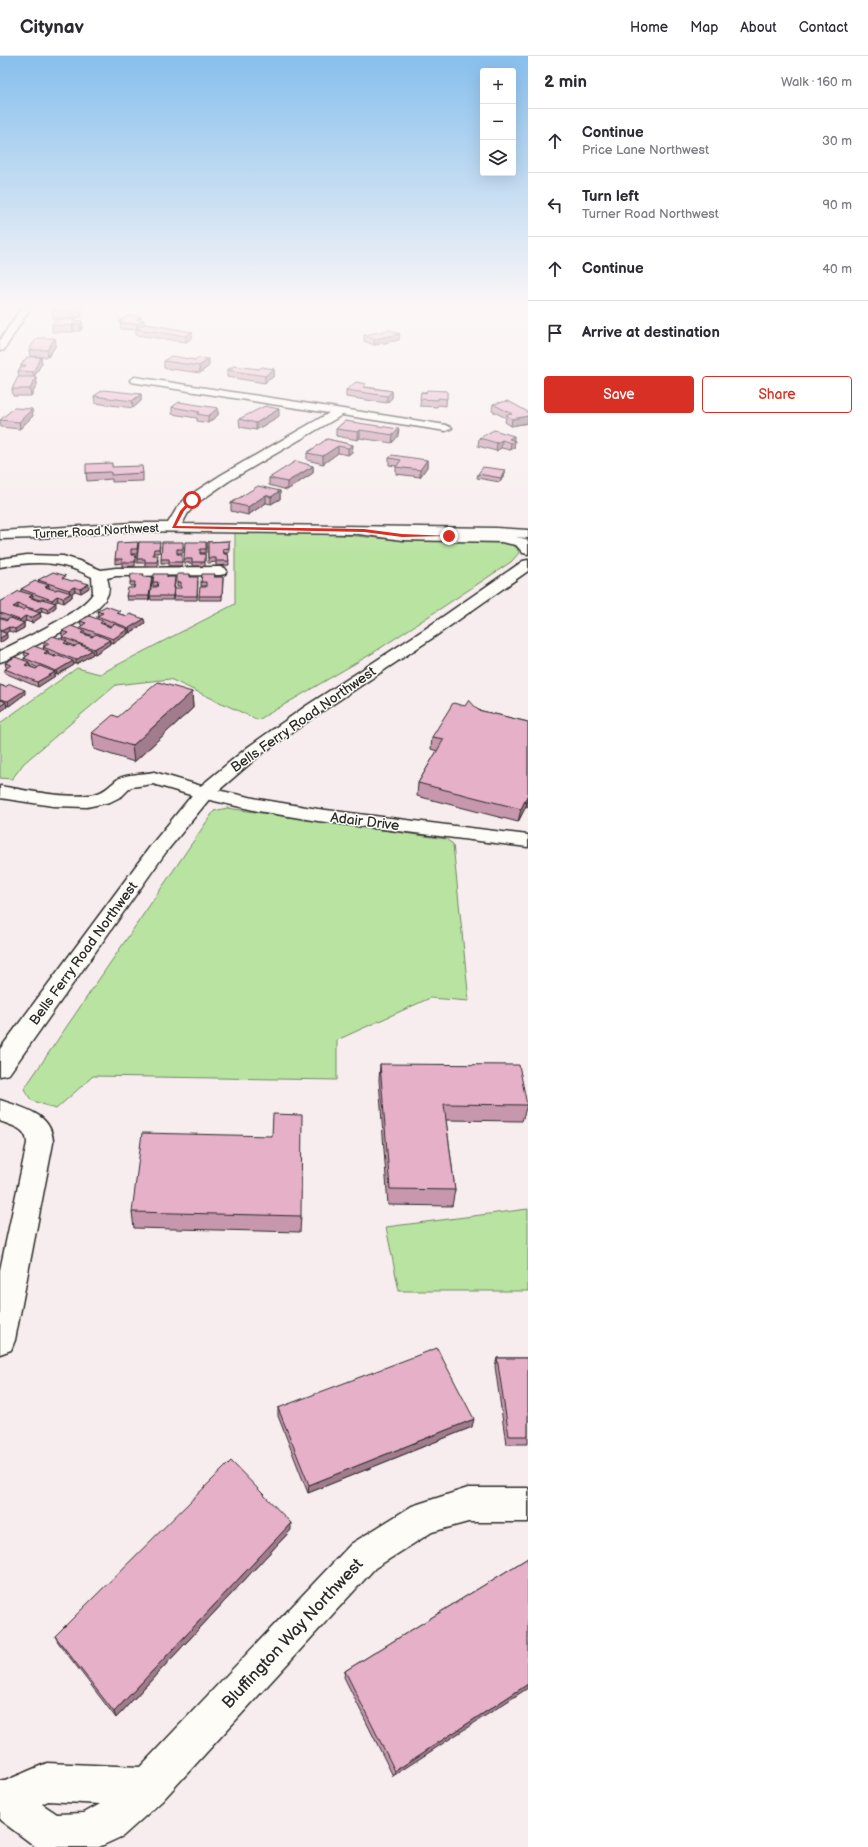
<!DOCTYPE html>
<html lang="en">
<head>
<meta charset="utf-8">
<style>
  :root { --surface:#fff; --page:#f2f2f3; --text:#2b2b33; --muted:#7c7c81; --line:#e1e1e2; --accent:#d93025 }
  body { margin:0; font-family:"Balsamiq Sans",sans-serif; background:var(--page); color:var(--text) }
  .controls { position:absolute; right:12px; top:12px; display:grid; overflow:hidden; border-radius:4px; box-shadow:0 4px 16px #0002 }
  .controls button { width:36px; height:36px; display:grid; place-items:center; padding:0; border:0; border-bottom:1px solid var(--line); background:var(--surface); color:var(--text); font:20px sans-serif }
  .stop { position:absolute; width:12px; height:12px; margin:-9px; border:3px solid #d93025; border-radius:50%; background:#fff }
  .stop.end { background:#d93025; border-color:#fff; box-shadow:0 1px 4px #0008 }
  .list { margin:0; padding:0; list-style:none }
  h2 { display:flex; justify-content:space-between; align-items:center; height:52px; margin:0; padding:0 16px; font-size:17px }
  h2 small { font-size:13px; font-weight:400; color:var(--muted) }
  .list li { display:grid; grid-template-columns:26px 1fr auto; gap:12px; align-items:center; box-sizing:border-box; height:64px; padding:0 16px; border-top:1px solid var(--line) }
  .list b { display:block; font-size:15px; white-space:nowrap }
  .list p { margin:0; font-size:13px; white-space:nowrap; color:var(--muted) }
  .list em { font-size:13px; font-style:normal; color:var(--muted) }
  .actions { display:flex; gap:8px; padding:12px 16px }
  .actions a { flex:1; padding:9px 0; border:1px solid var(--accent); border-radius:4px; text-align:center; font-size:14px; color:var(--accent) }
  .actions .main { background:var(--accent); color:#fff }
  .icon { flex:none; width:22px; height:22px; fill:none; stroke:currentColor; stroke-width:2; stroke-linecap:round; stroke-linejoin:round }
  .map { position:relative; flex:none; width:528px; height:1791px; overflow:hidden }
  header { display:flex; align-items:center; gap:24px; box-sizing:border-box; height:56px; padding:0 20px; background:var(--surface); border-bottom:1px solid var(--line) }
  header strong { font-size:19px }
  nav { display:flex; gap:22px; margin-inline-start:auto; font-size:14px }
  main { display:flex }
  aside { flex:1; background:var(--surface) }
  .map>svg:first-child { display:block }
  .green { fill:#b8e3a0; stroke:#728766 }
  .lines { fill:none; stroke-linecap:round; stroke-linejoin:round }
  .street-casing { stroke:#2b2b2b; stroke-width:3 }
  .secondary-casing { stroke:#2b2b2b; stroke-width:3 }
  .street { fill:#fdfcf7; fill-rule:evenodd }
  .secondary { fill:#fdfcf7; fill-rule:evenodd }
  .wall { fill:#c697ad; stroke:#2b2b2b; fill-rule:evenodd }
  .shaded-wall { fill:#a17b8d; stroke:#2b2b2b }
  .building { fill:#e6b0c9; stroke:#2b2b2b }
  .route { fill:#d93025 }
  .labels { text-anchor:middle; stroke-width:3; stroke-linejoin:round; paint-order:stroke }
  .far-street-label { font-size:12px; fill:#2b2b2b; stroke:#fdfcf7 }
  .street-label { font-size:14px; fill:#2b2b2b; stroke:#fdfcf7 }
  .near-street-label { font-size:17px; fill:#2b2b2b; stroke:#fdfcf7 }
</style>
</head>
<body>
<header>
<strong>Citynav</strong>
<nav><a>Home</a><a>Map</a><a>About</a><a>Contact</a></nav>
</header>
<main>
<div class="map">
<svg width="528" height="1791" viewBox="0 0 528 1791">
  <rect width="100%" height="100%" fill="#f8edee"/>
  <filter id="ink" filterUnits="userSpaceOnUse"><feTurbulence type="fractalNoise" baseFrequency=".025" numOctaves="2"/><feDisplacementMap in="SourceGraphic" scale="8" xChannelSelector="R" yChannelSelector="G"/><feConvolveMatrix kernelMatrix="1 2 1 2 8 2 1 2 1" color-interpolation-filters="sRGB"/></filter>
  <g filter="url(#ink)">
    <!-- green -->
    <g class="green">
      <path d="M235 476 343 479 403 484 492 485 509 487 517 492 519 497 511 506 373 597 258 664 170 623 116 629 24 707 12 723 0 722V667L77 612 100 618 235 548Z"/>
      <path d="M227 752 446 783 453 788 469 945 430 942 337 984V1024L93 1020 56 1053 31 1044 24 1033 214 755Z"/>
      <path d="M528 1153V1235H399L386 1171Z"/>
    </g>
    <g class="lines">
      <defs>
        <g id="street">
          <path d="M22 251H31L4 294 0 295V284Z"/>
          <path d="M135 321 446 369 452 372 446 375 342 359 229 425 197 447 188 457 182 468 496 472 528 474V482L496 480 132 475 38 482 0 483V475L132 467H168L177 452 187 441 221 419 329 357 131 326 130 324Z"/>
          <path d="M27 499 63 500 79 505 101 514 116 512 220 511 225 512 227 515 225 518 220 519 116 520 107 522C109 528 110 534 107 540 97 562 28 593 6 604L0 606V595C21 584 83 556 93 537L92 521C60 504 35 505 0 511V503Z"/>
          <path d="M154 716 208 732 258 743 318 753 528 779V791L318 765 258 755 197 741 153 728 131 731 122 740 110 746 87 751 53 750 0 742V730C24 734 76 745 98 737 107 734 111 728 118 723 125 718 145 718 154 716Z"/>
          <path d="M0 1044C24 1052 53 1058 53 1087L15 1284 11 1294 0 1298V1214L27 1087C27 1072 12 1070 0 1065Z"/>
          <path d="M468 1432H528V1466H468L432 1476 375 1512 162 1745 123 1780 99 1791H36L0 1764V1725H5L47 1707 140 1711 351 1488 412 1450ZM48 1745 100 1748 84 1757 57 1758 42 1748Z"/>
        </g>
        <g id="secondary">
          <path d="M364 471 402 476 501 478 526 483 528 485V498L523 497 516 489 501 486 402 484 359 478 357 475 359 472Z"/>
          <path d="M528 504V515L437 579 318 658 260 699 211 741 166 796 9 1018 0 1020V993L152 788 197 733 248 691 306 650 425 573 523 505Z"/>
        </g>
      </defs>
      <!-- street casing -->
      <use href="#street" class="street-casing"/>
      <!-- secondary casing -->
      <use href="#secondary" class="secondary-casing"/>
      <!-- street -->
      <use href="#street" class="street"/>
      <!-- secondary -->
      <use href="#secondary" class="secondary"/>
    </g>
    <!-- wall -->
    <g class="wall">
      <path d="M81 252 82 259 81 261 74 262H53L52 256Z"/>
      <path d="M74 263V265H82L83 271 80 275H74L73 276H52V269Z"/>
      <path d="M141 264H144V268L192 276V282L186 286 136 279V274L121 273 120 265Z"/>
      <path d="M364 279 399 284 374 289 364 285Z"/>
      <path d="M56 289 48 301 30 300 29 294Z"/>
      <path d="M41 301 42 307 34 321H36L37 328 31 340H13L12 333 19 321 18 315 21 311V309Z"/>
      <path d="M164 305 209 310 200 317 164 312Z"/>
      <path d="M259 313H274V320L265 327 227 321V314Z"/>
      <path d="M366 331 392 335V342L387 347 346 341V334Z"/>
      <path d="M447 335 446 350 438 349 437 351 420 350 421 336Z"/>
      <path d="M141 338V345L133 352 95 347 94 340Z"/>
      <path d="M493 348 528 356V367L511 370 505 366 506 362 492 355Z"/>
      <path d="M172 351 218 352V359L208 367 197 365V362L172 358Z"/>
      <path d="M33 360 20 373 1 371 0 364Z"/>
      <path d="M279 360 256 374 240 371 239 363Z"/>
      <path d="M345 365 398 380 392 387 360 382 358 384 336 380V373Z"/>
      <path d="M479 382 514 384V392L510 394 501 392 496 395 478 390Z"/>
      <path d="M327 383 353 389 352 396 348 399 338 397 323 408 307 404V397Z"/>
      <path d="M389 402 427 404V411L420 421 396 418V410L389 409Z"/>
      <path d="M313 410V417L287 434 269 429V422Z"/>
      <path d="M112 411 143 417V425L112 426V423L87 425 86 417Z"/>
      <path d="M505 414V418L500 426 477 422 478 418Z"/>
      <path d="M280 435V443L271 448 266 447 248 459 231 455V447Z"/>
      <path d="M229 485V497H224V498H228L229 509 216 510V506L208 507V486Z"/>
      <path d="M138 486 137 498H132V499H136L135 510 122 511V507L115 508V503Z"/>
      <path d="M139 486 160 490 159 497H154V499L158 503V510H145V507H137V503Z"/>
      <path d="M206 486V497H200V498H205V510H192V507H184V503Z"/>
      <path d="M183 490V497H178V498L182 503V510H169V507H161V503Z"/>
      <path d="M167 518V521L175 525 173 544H151L150 540 157 531 158 530H153V526Z"/>
      <path d="M190 518 191 521 198 525 197 544H174V540L181 532V530H177V526Z"/>
      <path d="M144 521H152V526L149 544H127L126 540 134 532V530H130V526Z"/>
      <path d="M215 521H223L222 544H199V540L206 531V530H201V526Z"/>
      <path d="M38 524H66L89 532 81 537 75 535 72 537V541L64 547 58 545 54 547 56 551 48 557 42 555 39 556 40 557 41 561 32 567 26 565 23 567H24V572L15 577 9 575 6 577 7 582 0 587V546L21 535V533L39 526ZM33 542 40 544 39 545 33 543ZM1 562 8 564 6 565 1 563Z"/>
      <path d="M97 555 120 558 145 567 130 577 128 576V578L113 587 110 586V588L95 598 92 597 93 598 76 608 73 607 74 609 57 619 55 618V620L38 631 5 617V613L7 612 6 611 5 607 24 604V602L26 600H25L24 596 44 594 43 591 45 590H44V585L62 583V581L63 580H62V575L81 573 80 571 82 570 81 569 80 565 97 563V560H98V559ZM103 567 111 570 110 571 104 568ZM85 577 93 580 92 581 85 578ZM67 587 75 590 74 591 68 589ZM48 597 56 600 55 601 49 599ZM30 608 38 612 36 613 30 610Z"/>
      <path d="M0 629 25 638 9 650 7 649V651L0 656Z"/>
      <path d="M192 636 193 652 134 706 94 693 92 677 118 661Z"/>
      <path d="M478 654 528 666V751L526 750 518 766 417 740 418 727 437 695 431 693 432 681Z"/>
      <path d="M380 1008 527 1049 522 1065 446 1064 455 1134 452 1150 388 1149 379 1024Z"/>
      <path d="M272 1080 301 1160 300 1176 134 1172 132 1156Z"/>
      <path d="M497 1302H528V1388H506L495 1310Z"/>
      <path d="M278 1352 472 1371 308 1437 278 1360Z"/>
      <path d="M291 1474 116 1662 58 1586 55 1580Z"/>
      <path d="M528 1502 393 1720 344 1621 345 1615Z"/>
    </g>
    <!-- shaded-wall -->
    <g class="shaded-wall">
      <path d="M77 251H81V252L79 255 82 253V259L81 261 74 262 73 256Z"/>
      <path d="M141 261 142 265 144 264V270L137 273V263Z"/>
      <path d="M74 263V275L73 276 72 265Z"/>
      <path d="M82 265 83 271 80 275V269Z"/>
      <path d="M192 276V282L186 286V280Z"/>
      <path d="M400 278 399 284 374 289V283Z"/>
      <path d="M55 282 56 289 48 301 47 294Z"/>
      <path d="M41 301 42 307 33 322V316Z"/>
      <path d="M209 303V310L200 317 199 310Z"/>
      <path d="M274 313V320L265 327V320Z"/>
      <path d="M36 321 37 328 31 340 30 333Z"/>
      <path d="M392 335V342L387 347V340Z"/>
      <path d="M141 338V345L133 352 132 345Z"/>
      <path d="M218 352V359L208 367V360Z"/>
      <path d="M32 353 33 360 20 373 19 366Z"/>
      <path d="M279 353V360L256 374V367Z"/>
      <path d="M528 360V367L511 370 512 363Z"/>
      <path d="M399 373 398 380 392 387 393 379Z"/>
      <path d="M360 374V382L358 384V376Z"/>
      <path d="M514 380V386L515 385 514 392 510 394 511 387 509 383Z"/>
      <path d="M502 384 501 392 496 395 497 387Z"/>
      <path d="M353 389 352 396 348 399V392Z"/>
      <path d="M338 390V397L323 408V400Z"/>
      <path d="M427 404V411L420 421V414Z"/>
      <path d="M313 410V417L287 434V426Z"/>
      <path d="M505 414V418L500 426 501 422Z"/>
      <path d="M280 435V443L271 448V441Z"/>
      <path d="M266 439V447L248 459V451Z"/>
      <path d="M152 521V526L149 544V540Z"/>
      <path d="M175 521V525L173 544V540Z"/>
      <path d="M89 528V532L81 537 80 533Z"/>
      <path d="M49 529V533L45 531Z"/>
      <path d="M74 531 75 535 72 537V541L64 547 63 542 70 538 69 534Z"/>
      <path d="M33 539V543L29 541Z"/>
      <path d="M57 540 58 545 52 548V544Z"/>
      <path d="M56 547V551L48 557 47 553Z"/>
      <path d="M18 548V552L13 551Z"/>
      <path d="M41 551 42 555 36 558V554Z"/>
      <path d="M40 557 41 561 32 567 31 562Z"/>
      <path d="M25 560 26 565 20 568V564Z"/>
      <path d="M144 563 145 567 130 577 129 572Z"/>
      <path d="M24 567V572L15 577V573Z"/>
      <path d="M9 571V575L3 579V574Z"/>
      <path d="M128 573V578L113 587V583Z"/>
      <path d="M7 578V582L0 587V582Z"/>
      <path d="M110 584V588L95 598 94 593Z"/>
      <path d="M92 594 93 598 76 608V604Z"/>
      <path d="M48 595 49 600 44 597Z"/>
      <path d="M73 605 74 609 57 619 56 615Z"/>
      <path d="M29 606 30 611 25 609Z"/>
      <path d="M55 616V620L38 631 37 626Z"/>
      <path d="M25 634V638L9 650 8 645Z"/>
      <path d="M192 636 193 652 134 706 132 690Z"/>
      <path d="M6 646 7 651 0 656V650Z"/>
      <path d="M528 738 526 750 518 766 521 753Z"/>
      <path d="M474 1363 472 1371 308 1437 309 1429Z"/>
      <path d="M291 1467V1474L116 1662 114 1656Z"/>
      <path d="M528 1628V1632L393 1720 395 1715Z"/>
    </g>
    <!-- building -->
    <g class="building">
      <path d="M61 251H77L76 252 82 253 80 255 73 256H52L55 252H60Z"/>
      <path d="M130 259 141 261 137 263 144 264 137 268 120 267 122 266 120 265Z"/>
      <path d="M74 263 72 265H82L80 269 73 268 72 270 52 269 55 264Z"/>
      <path d="M145 268 192 276 186 280 136 273Z"/>
      <path d="M390 274 400 278 374 283 364 279Z"/>
      <path d="M37 282H55L47 294H29Z"/>
      <path d="M171 300 195 304 197 302 209 303 199 310 164 305Z"/>
      <path d="M27 301H41L33 316 18 315 21 311H24L26 309H21Z"/>
      <path d="M234 310 259 313 262 311 274 313 265 320 227 314Z"/>
      <path d="M18 321H36L30 333H12Z"/>
      <path d="M356 326 366 328 363 331 392 335 387 340 346 334Z"/>
      <path d="M103 334 141 338 132 345 94 340Z"/>
      <path d="M427 334 447 335V343L438 342V344L420 343 421 336 426 337Z"/>
      <path d="M508 345 528 356V360L512 363 506 359 512 358 493 348Z"/>
      <path d="M179 346 218 352 208 360 197 358 200 356 172 351Z"/>
      <path d="M265 350 279 353 256 367 239 363Z"/>
      <path d="M14 352 32 353 19 366 0 364Z"/>
      <path d="M345 365 399 373 393 379 360 374 358 376 336 373Z"/>
      <path d="M494 374 514 380 509 383 515 385 511 387 502 384 497 387 479 382Z"/>
      <path d="M327 383 353 389 348 392 338 390 323 400 307 397Z"/>
      <path d="M392 399 427 404 420 414 396 411 401 404 389 402Z"/>
      <path d="M296 405 313 410 287 426 269 422Z"/>
      <path d="M112 407V411L142 410 143 417 111 419V416L86 417V408Z"/>
      <path d="M483 411 505 414 501 422 478 418Z"/>
      <path d="M258 430 280 435 271 441 266 439 248 451 231 447Z"/>
      <path d="M229 485V492L223 493 224 498H228L229 505H216V502H208V486Z"/>
      <path d="M138 486 137 493H131V499H136L135 506H122V503H115L117 487Z"/>
      <path d="M139 486H160L159 493H154L153 499H158L157 506H145V503H137Z"/>
      <path d="M162 486H183V493H177V498H182V506H169V503H161Z"/>
      <path d="M185 486H206V493H200V498H205V506H192V503H184Z"/>
      <path d="M53 516 66 520 62 522 72 525 75 524 89 528 80 533 74 531 69 534 38 524Z"/>
      <path d="M131 518H144L143 521H152L149 540H126L128 532H134L135 526H130Z"/>
      <path d="M154 518H167V521H175L173 540H150L151 531H157L158 526H153Z"/>
      <path d="M177 518H190V521H198L197 540H174L175 532H181V526H177Z"/>
      <path d="M202 518H215L214 521H223L222 540H199L200 531H206V526H201Z"/>
      <path d="M35 525 49 529 45 531 55 534 58 533 71 537 63 542 57 540 52 544 21 533Z"/>
      <path d="M19 535 33 539 29 541 39 545 42 543 56 547 47 553 41 551 36 554 18 548 13 551 23 554 26 552 40 557 31 562 25 560 20 564 0 557V546Z"/>
      <path d="M106 550 120 555 116 557 127 560 130 558 144 563 129 572 97 560 103 557 97 555Z"/>
      <path d="M89 560 103 565 100 567 110 571 114 568 128 573 113 583 80 571 86 567 80 565Z"/>
      <path d="M0 562 6 565 10 562 24 567 15 573 9 571 3 574H0Z"/>
      <path d="M71 570 85 575 81 577 92 581 96 578 110 584 94 593 62 581 68 577 62 575Z"/>
      <path d="M0 575 7 578 0 582Z"/>
      <path d="M53 580 67 585 64 587 74 591 78 588 92 594 76 604 43 591 49 588 44 585Z"/>
      <path d="M34 590 48 595 44 597 55 601 59 599 73 605 56 615 24 602 30 598 24 596Z"/>
      <path d="M15 601 29 606 25 609 36 613 40 610 55 616 37 626 5 613 11 609 5 607Z"/>
      <path d="M158 626 192 636 132 690 92 677 113 659 118 661Z"/>
      <path d="M10 628 25 634 8 645 0 643V629L5 631Z"/>
      <path d="M0 644 6 646 0 650Z"/>
      <path d="M469 644 478 654 528 666V738L521 753 418 727 444 683 432 681 453 647 465 650Z"/>
      <path d="M380 1008 519 1009 527 1049 444 1048 455 1134 390 1133Z"/>
      <path d="M273 1058 302 1059 301 1160 132 1156 142 1077 272 1080Z"/>
      <path d="M437 1292 474 1363 309 1429 278 1352Z"/>
      <path d="M497 1302H528V1380H509Z"/>
      <path d="M231 1405 291 1467 114 1656 55 1580Z"/>
      <path d="M528 1502V1628L395 1715 345 1615Z"/>
    </g>
  </g>
  <!-- sky -->
  <linearGradient id="sky" x2="0" y2="1"><stop stop-color="#87bfed"/><stop offset="0.5" stop-color="#fcf7f7"/><stop offset="1" stop-color="#fcf7f7" stop-opacity="0"/></linearGradient>
  <rect width="528" height="501" fill="url(#sky)"/>
  <!-- route -->
  <path class="route" d="M191 443 194 444 184 455 176 470 364 473 402 478 451 480 402 481 364 476 172 472 180 455Z"/>
  <g class="labels">
    <!-- far-street labels -->
    <g class="far-street-label">
      <text transform="translate(96 475) rotate(-3)" y="4">Turner Road Northwest</text>
    </g>
    <!-- street labels -->
    <g class="street-label">
      <text transform="translate(303 663) rotate(-35)" y="5">Bells Ferry Road Northwest</text>
      <text transform="translate(365 765) rotate(7)" y="5">Adair Drive</text>
      <text transform="translate(83 897) rotate(-54)" y="5">Bells Ferry Road Northwest</text>
    </g>
    <!-- near-street labels -->
    <g class="near-street-label">
      <text transform="translate(292 1577) rotate(-47)" y="6">Bluffington Way Northwest</text>
    </g>
  </g>
</svg>
<div class="controls">
<button>+</button>
<button>−</button>
<button><svg class="icon" aria-label="layers" viewBox="0 0 24 24"><path d="M12 4l9 5-9 5-9-5zM3 14l9 5 9-5"/></svg></button>
</div>
<div class="stop" style="left:192px;top:444px"></div>
<div class="stop end" style="left:449px;top:480px"></div>
</div>
<aside>
<h2>2 min<small>Walk · 160 m</small></h2>
<ul class="list">
<li><svg class="icon" aria-label="ahead" viewBox="0 0 24 24"><path d="M12 20V5M6 11l6-6 6 6"/></svg><div><b>Continue</b><p>Price Lane Northwest</p></div><em>30 m</em></li>
<li><svg class="icon" aria-label="left" viewBox="0 0 24 24"><path d="M17 20v-9H6M10 6l-5 5 5 5"/></svg><div><b>Turn left</b><p>Turner Road Northwest</p></div><em>90 m</em></li>
<li><svg class="icon" aria-label="ahead" viewBox="0 0 24 24"><path d="M12 20V5M6 11l6-6 6 6"/></svg><div><b>Continue</b></div><em>40 m</em></li>
<li><svg class="icon" aria-label="arrive" viewBox="0 0 24 24"><path d="M6 21V4h12l-3 4 3 4H6"/></svg><div><b>Arrive at destination</b></div></li>
</ul>
<div class="actions"><a class="main">Save</a><a>Share</a></div>
</aside>
</main>
</body>
</html>
